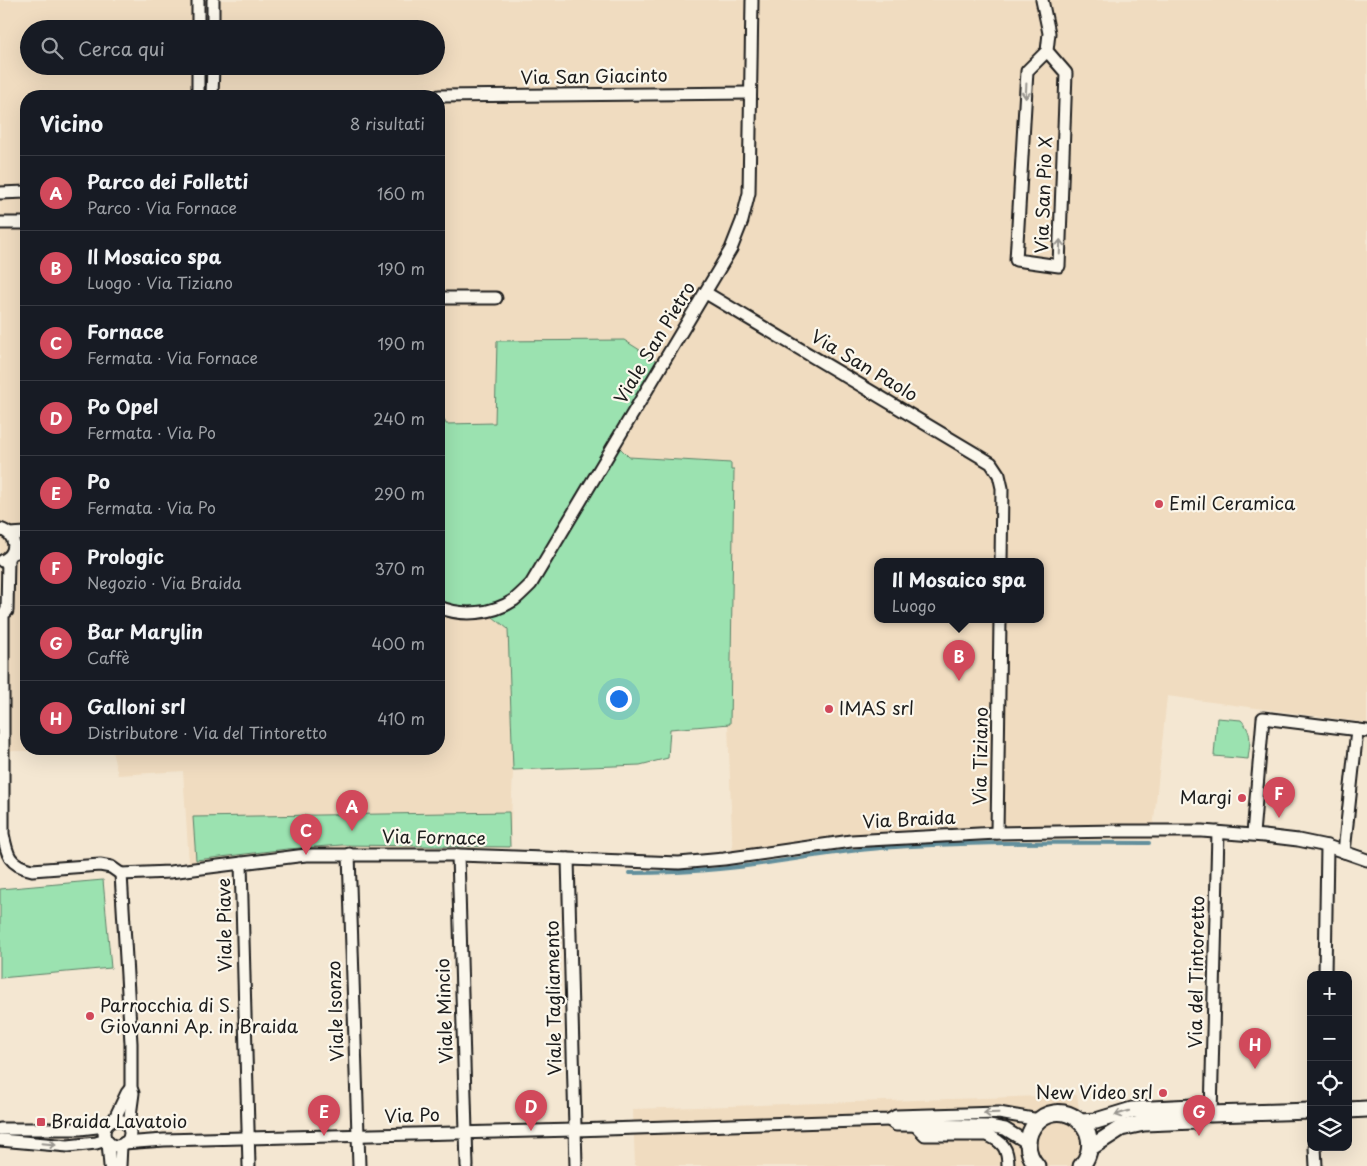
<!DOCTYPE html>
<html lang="it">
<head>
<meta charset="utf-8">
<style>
  :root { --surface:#171b24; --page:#242831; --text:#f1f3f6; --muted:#9ea1a6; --line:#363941; --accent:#d1495b }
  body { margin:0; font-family:"Playpen Sans",sans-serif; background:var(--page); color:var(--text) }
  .controls { position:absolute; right:15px; bottom:15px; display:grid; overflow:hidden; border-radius:10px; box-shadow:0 5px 20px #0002 }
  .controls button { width:45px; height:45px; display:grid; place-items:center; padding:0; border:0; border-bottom:1px solid var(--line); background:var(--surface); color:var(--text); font:25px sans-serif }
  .you { position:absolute; left:618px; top:698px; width:18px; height:18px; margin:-12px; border:4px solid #fff; border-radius:50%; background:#1a73e8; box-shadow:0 0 0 8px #1a73e833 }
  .badge { display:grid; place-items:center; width:32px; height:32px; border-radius:50%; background:var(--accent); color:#fff; font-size:16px; font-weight:700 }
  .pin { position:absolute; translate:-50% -41px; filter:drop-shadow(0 1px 2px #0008) }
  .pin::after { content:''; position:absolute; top:26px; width:18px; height:15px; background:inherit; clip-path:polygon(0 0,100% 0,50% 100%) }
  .popup { position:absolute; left:874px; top:558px; width:170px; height:65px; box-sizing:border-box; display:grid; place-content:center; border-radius:10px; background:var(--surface); filter:drop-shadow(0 1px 4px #0005); font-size:16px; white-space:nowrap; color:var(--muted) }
  .popup b { font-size:19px; color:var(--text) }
  .popup::after { content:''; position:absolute; left:50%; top:100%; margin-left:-10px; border:10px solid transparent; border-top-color:var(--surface) }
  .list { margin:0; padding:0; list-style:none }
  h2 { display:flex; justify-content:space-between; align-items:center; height:65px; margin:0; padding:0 20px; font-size:21px }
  h2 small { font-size:16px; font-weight:400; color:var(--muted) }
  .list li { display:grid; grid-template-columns:32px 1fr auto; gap:15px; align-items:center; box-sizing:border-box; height:75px; padding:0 20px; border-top:1px solid var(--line) }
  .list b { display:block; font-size:19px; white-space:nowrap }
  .list p { margin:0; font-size:16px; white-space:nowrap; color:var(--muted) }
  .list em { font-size:16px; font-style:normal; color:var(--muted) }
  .icon { flex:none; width:28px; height:28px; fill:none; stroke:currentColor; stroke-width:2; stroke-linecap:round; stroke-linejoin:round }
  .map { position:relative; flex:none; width:1367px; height:1166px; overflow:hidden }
  .search { position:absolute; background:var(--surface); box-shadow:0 5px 20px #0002; left:20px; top:20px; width:425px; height:55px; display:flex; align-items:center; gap:12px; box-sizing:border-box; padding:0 18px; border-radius:28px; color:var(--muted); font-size:19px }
  .panel { position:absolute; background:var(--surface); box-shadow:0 5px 20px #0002; left:20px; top:90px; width:425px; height:665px; border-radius:20px }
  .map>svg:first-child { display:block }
  .built { fill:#f0dcc0; fill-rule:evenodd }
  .green { fill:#9be2b0; stroke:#5c7f66 }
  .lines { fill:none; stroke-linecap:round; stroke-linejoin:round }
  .stream { stroke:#628f9c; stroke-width:4 }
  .minor-casing { stroke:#1c1c1c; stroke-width:15 }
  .tertiary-casing { stroke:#1c1c1c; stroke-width:19 }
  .minor { stroke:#fbf7ec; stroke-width:11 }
  .tertiary { stroke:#fbf7ec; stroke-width:15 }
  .oneway { stroke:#97948e }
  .poi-dot { fill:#d1495b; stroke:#fbf7ec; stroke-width:2 }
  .labels { text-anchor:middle; stroke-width:4.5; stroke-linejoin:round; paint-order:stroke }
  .street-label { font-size:18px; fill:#1c1c1c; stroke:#fbf7ec }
  .poi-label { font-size:18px; fill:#1c1c1c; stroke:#fbf7ec; text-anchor:start }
</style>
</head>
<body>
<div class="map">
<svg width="1367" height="1166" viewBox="0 0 1367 1166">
  <rect width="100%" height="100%" fill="#f4e7d2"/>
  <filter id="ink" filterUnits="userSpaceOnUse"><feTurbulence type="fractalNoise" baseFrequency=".02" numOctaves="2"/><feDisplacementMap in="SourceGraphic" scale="10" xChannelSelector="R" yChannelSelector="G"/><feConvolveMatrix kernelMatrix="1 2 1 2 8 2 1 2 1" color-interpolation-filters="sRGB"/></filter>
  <g filter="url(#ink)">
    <!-- built -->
    <g class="built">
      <path d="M0 0H1367V723L1167 696 1152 839 945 843 807 852 733 864 728 723 731 463 629 457 614 442 495 423 439 424V96H26V749H439V603L488 613 508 629 513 770 510 848 311 849 237 861 189 864 183 771 118 775 112 751H1L0 838ZM29 29H436V66H29ZM878 562H1040V620H878Z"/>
      <path d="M1077 1095 1087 1166H635L633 1109Z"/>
    </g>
    <!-- green -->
    <g class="green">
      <path d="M624 340 662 364 614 442 629 457 731 463V470H734L730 724 670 729 668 758 640 765 513 770 508 629 488 613 439 603V419H444L446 424 495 423 497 341Z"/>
      <path d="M1217 718 1241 720C1253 733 1250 742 1248 759L1214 756Z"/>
      <path d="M509 812 510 847 342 845 287 849 196 860 193 817Z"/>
      <path d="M103 880 111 968 0 978V889Z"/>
    </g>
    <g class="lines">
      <!-- stream -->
      <path class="stream" d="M629 873C659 873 689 872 719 869 773 864 827 852 881 848 970 841 1060 843 1149 843"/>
      <defs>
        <g id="minor">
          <path d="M198 0V29"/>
          <path d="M1042 0 1049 33 1047 51 1027 71 1016 260 1059 266 1066 73 1047 51"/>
          <path d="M213 29V0"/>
          <path d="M198 66V96"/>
          <path d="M212 96 213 66"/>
          <path d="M439 96 750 93"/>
          <path d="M0 193 26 192"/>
          <path d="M0 223H26"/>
          <path d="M706 293 991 463 999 475 1002 488 1001 562"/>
          <path d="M439 298H496"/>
          <path d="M0 529C17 534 19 554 2 561"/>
          <path d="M10 534 26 533"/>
          <path d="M12 553 26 550"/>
          <path d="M8 558 7 611 3 614V834C7 855 9 865 32 870L100 865 111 867 121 874"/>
          <path d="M439 607C462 617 493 614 514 600 520 595 526 589 531 584L731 249 742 221 749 193 752 0"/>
          <path d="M997 833 1000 620"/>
          <path d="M1253 834 1263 718 1367 731"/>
          <path d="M1344 852 1357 730"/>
          <path d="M349 854 359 1166"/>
          <path d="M458 855 467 1166"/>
          <path d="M568 859 576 1166"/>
          <path d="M241 863 249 1166"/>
          <path d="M121 874 170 872 306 855H458L679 863 724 859 851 841 997 833 1118 831H1202L1264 836 1298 840 1327 846 1367 860"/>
          <path d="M121 874 131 1043V1088L133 1093 131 1108 129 1128"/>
          <path d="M1325 975 1327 846"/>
          <path d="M1211 1114 1218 832"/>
          <circle cx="117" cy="1133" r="13"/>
          <path d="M114 1120 127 1093 131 1088"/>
          <path d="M889 1120 896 1125 989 1126 1005 1129 1023 1140 1028 1146"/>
          <path d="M915 1125 925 1135H987C1003 1142 1008 1148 1008 1166"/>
          <path d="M0 1129H80L105 1126"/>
          <path d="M0 1140 68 1146 96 1143 106 1140"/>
          <path d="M108 1142 110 1166"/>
          <path d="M124 1143 164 1140 575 1130 889 1120 896 1116 999 1113 1039 1120"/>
          <path d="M1315 1147 1316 1166"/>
          <path d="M120 1166 121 1145"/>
        </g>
        <g id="tertiary">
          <path d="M1348 1110 1367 1109"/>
          <path d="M1081 1122 1096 1121 1132 1110 1193 1107 1203 1113 1211 1114 1311 1111"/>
          <path d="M1090 1148 1121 1128 1144 1123 1194 1121 1203 1113"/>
          <path d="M1037 1166C1011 1136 1047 1097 1077 1119 1083 1124 1088 1130 1089 1138 1091 1148 1088 1159 1081 1166"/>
        </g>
      </defs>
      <!-- minor casing -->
      <use href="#minor" class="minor-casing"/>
      <!-- tertiary casing -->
      <use href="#tertiary" class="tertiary-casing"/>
      <!-- minor -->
      <use href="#minor" class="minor"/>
      <!-- tertiary -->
      <use href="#tertiary" class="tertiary"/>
    </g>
    <!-- one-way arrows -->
    <defs><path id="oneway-shaft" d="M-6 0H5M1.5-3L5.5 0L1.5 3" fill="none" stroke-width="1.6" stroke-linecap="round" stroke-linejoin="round" transform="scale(1.25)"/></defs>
    <g class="oneway">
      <use href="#oneway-shaft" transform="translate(1026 91) rotate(93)"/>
      <use href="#oneway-shaft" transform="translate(1060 247) rotate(-88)"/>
      <use href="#oneway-shaft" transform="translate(991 1113) rotate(178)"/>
      <use href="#oneway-shaft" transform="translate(1122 1113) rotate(163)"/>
      <use href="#oneway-shaft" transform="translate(49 1144) rotate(5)"/>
    </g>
  </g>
  <!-- markers -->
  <g class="poi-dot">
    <circle cx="1159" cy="504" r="5"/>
    <circle cx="829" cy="709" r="5"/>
    <circle cx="1242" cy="798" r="5"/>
    <circle cx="90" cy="1016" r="5"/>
    <circle cx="1163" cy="1093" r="5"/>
    <rect x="36" y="1117" width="10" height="10" rx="2.5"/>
  </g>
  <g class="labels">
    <!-- street labels -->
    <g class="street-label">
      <text transform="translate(594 77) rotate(-1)" y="6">Via San Giacinto</text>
      <text transform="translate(1044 195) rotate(-88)" y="6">Via San Pio X</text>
      <text transform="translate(655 343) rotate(-59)" y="6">Viale San Pietro</text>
      <text transform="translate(864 366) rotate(31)" y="6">Via San Paolo</text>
      <text transform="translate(981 756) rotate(-89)" y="6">Via Tiziano</text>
      <text transform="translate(909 820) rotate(-3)" y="6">Via Braida</text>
      <text transform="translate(434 838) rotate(1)" y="6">Via Fornace</text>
      <text transform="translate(225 925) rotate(-91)" y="6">Viale Piave</text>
      <text transform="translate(1197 972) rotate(-89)" y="6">Via del Tintoretto</text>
      <text transform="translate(554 998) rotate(-91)" y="6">Viale Tagliamento</text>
      <text transform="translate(336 1011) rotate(-92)" y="6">Viale Isonzo</text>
      <text transform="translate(445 1011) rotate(-92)" y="6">Viale Mincio</text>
      <text transform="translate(412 1116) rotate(-2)" y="6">Via Po</text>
    </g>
    <!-- poi labels -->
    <g class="poi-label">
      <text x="1169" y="510">Emil Ceramica</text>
      <text x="839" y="715">IMAS srl</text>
      <text x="1232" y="804" text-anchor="end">Margi</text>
      <text x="100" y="1012">Parrocchia di S.<tspan x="100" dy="21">Giovanni Ap. in Braida</tspan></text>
      <text x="1153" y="1099" text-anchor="end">New Video srl</text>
      <text x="51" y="1128">Braida Lavatoio</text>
    </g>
  </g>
</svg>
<div class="controls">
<button>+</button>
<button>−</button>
<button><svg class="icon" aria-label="locate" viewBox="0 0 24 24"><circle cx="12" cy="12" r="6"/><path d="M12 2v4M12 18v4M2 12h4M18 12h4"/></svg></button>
<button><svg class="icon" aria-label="layers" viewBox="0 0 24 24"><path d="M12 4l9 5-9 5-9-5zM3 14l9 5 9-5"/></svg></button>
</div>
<div class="you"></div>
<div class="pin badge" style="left:352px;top:831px">A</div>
<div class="pin badge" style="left:959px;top:681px">B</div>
<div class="popup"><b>Il Mosaico spa</b>Luogo</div>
<div class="pin badge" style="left:306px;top:855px">C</div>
<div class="pin badge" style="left:531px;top:1131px">D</div>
<div class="pin badge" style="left:324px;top:1136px">E</div>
<div class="pin badge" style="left:1279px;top:818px">F</div>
<div class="pin badge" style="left:1199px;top:1136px">G</div>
<div class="pin badge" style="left:1255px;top:1069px">H</div>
<div class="search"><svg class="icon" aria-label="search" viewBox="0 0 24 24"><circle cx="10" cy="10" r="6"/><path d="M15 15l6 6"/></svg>Cerca qui</div>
<section class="panel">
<h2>Vicino<small>8 risultati</small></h2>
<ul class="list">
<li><span class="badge">A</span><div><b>Parco dei Folletti</b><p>Parco · Via Fornace</p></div><em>160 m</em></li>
<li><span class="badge">B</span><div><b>Il Mosaico spa</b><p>Luogo · Via Tiziano</p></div><em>190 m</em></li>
<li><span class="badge">C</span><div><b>Fornace</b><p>Fermata · Via Fornace</p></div><em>190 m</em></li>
<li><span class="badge">D</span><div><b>Po Opel</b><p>Fermata · Via Po</p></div><em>240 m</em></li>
<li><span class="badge">E</span><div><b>Po</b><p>Fermata · Via Po</p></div><em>290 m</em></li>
<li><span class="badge">F</span><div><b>Prologic</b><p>Negozio · Via Braida</p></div><em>370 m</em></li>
<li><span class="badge">G</span><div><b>Bar Marylin</b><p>Caffè</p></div><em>400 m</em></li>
<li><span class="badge">H</span><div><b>Galloni srl</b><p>Distributore · Via del Tintoretto</p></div><em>410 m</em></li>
</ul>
</section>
</div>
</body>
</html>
